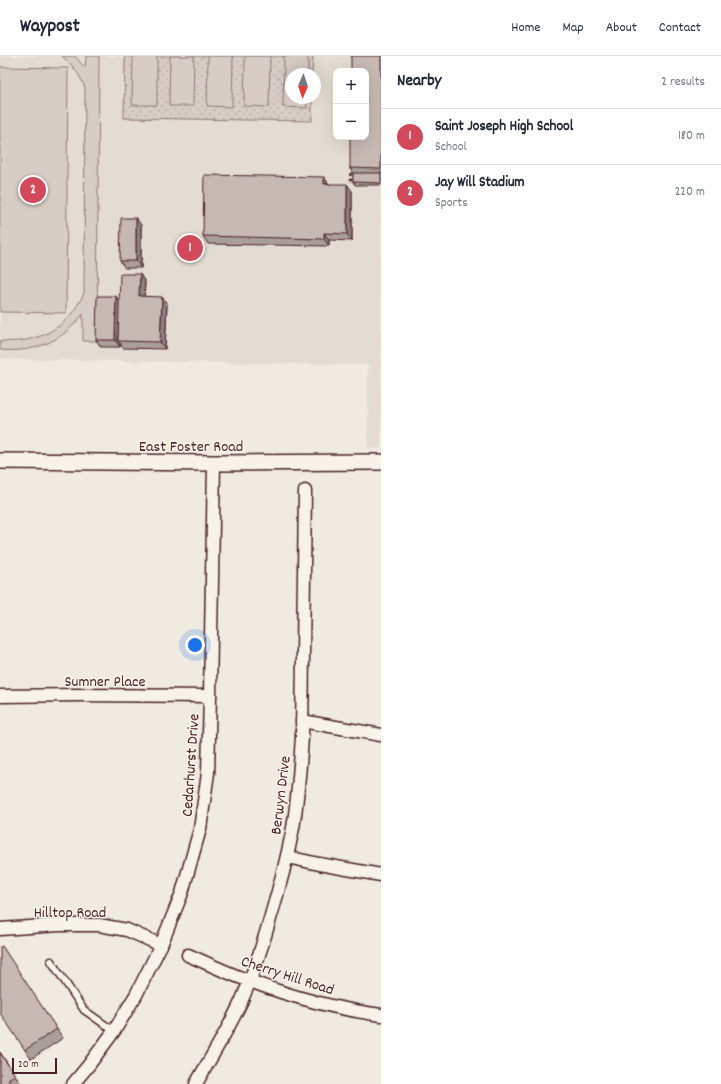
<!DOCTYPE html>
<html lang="en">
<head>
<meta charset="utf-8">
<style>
  :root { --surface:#fff; --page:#f6f6f7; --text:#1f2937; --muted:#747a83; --line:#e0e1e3; --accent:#d1495b }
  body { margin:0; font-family:Dekko,sans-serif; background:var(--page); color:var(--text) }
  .controls { position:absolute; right:12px; top:12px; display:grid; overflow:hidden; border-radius:8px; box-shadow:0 4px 16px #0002 }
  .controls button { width:36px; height:36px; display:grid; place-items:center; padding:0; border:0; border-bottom:1px solid var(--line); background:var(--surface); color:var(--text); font:20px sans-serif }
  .compass { position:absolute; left:285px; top:12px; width:36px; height:36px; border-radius:50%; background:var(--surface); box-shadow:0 4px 16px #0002; rotate:182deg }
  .scale { position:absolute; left:12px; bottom:10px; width:45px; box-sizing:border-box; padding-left:4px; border:2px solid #4a1f2b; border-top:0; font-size:11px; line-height:14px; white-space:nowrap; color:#4a1f2b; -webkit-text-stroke:3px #f7f3e8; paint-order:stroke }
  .you { position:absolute; left:195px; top:589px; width:14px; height:14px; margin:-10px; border:3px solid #fff; border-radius:50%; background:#1a73e8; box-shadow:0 0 0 6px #1a73e833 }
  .badge { display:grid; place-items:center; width:26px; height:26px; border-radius:50%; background:var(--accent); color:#fff; font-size:13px; font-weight:700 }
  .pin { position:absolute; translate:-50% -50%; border:2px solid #fff; box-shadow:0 1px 4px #0006 }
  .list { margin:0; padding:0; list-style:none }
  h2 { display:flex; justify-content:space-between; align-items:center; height:52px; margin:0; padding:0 16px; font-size:17px }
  h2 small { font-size:13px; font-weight:400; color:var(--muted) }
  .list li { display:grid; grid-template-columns:26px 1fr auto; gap:12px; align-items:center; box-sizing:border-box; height:56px; padding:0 16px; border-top:1px solid var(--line) }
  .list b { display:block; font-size:15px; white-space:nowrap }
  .list p { margin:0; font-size:13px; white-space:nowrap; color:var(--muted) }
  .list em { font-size:13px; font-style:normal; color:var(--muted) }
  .map { position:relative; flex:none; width:381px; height:1028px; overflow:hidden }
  header { display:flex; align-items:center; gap:24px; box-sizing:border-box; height:56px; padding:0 20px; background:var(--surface); border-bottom:1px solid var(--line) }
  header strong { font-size:19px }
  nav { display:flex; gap:22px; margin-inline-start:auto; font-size:14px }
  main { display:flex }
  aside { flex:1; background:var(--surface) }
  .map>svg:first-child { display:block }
  .built { fill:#e3dcd2; fill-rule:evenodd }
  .park { fill:url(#park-dots); stroke:#917678 }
  .pitch { fill:#d8cdc6; stroke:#917678 }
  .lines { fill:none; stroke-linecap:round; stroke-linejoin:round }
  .service-casing { stroke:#4a1f2b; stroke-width:9 }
  .minor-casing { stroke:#4a1f2b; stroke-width:15 }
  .tertiary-casing { stroke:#4a1f2b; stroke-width:18 }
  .path { stroke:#4a1f2b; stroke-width:2.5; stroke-dasharray:3 3; stroke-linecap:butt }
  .service { stroke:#f7f3e8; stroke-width:6 }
  .minor { stroke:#f7f3e8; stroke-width:12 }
  .tertiary { stroke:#f7f3e8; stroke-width:15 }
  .wall { fill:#aa9e9a; stroke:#4a1f2b }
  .shaded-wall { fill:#8b817d; stroke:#4a1f2b }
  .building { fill:#c6b8b3; stroke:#4a1f2b }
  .labels { text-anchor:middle; stroke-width:3; stroke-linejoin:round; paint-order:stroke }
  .street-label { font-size:16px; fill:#4a1f2b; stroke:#f7f3e8 }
</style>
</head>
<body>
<header>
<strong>Waypost</strong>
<nav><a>Home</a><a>Map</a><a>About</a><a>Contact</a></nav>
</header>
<main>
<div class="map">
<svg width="381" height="1028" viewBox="0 0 381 1028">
  <defs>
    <pattern id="park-dots" width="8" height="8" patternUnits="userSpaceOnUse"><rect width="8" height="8" fill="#d8cdc6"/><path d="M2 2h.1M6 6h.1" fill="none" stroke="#bbb0aa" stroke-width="1.8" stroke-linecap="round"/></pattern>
  </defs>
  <rect width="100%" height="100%" fill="#f0ebe0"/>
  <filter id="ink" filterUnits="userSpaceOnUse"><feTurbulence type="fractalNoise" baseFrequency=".025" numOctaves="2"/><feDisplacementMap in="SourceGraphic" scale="8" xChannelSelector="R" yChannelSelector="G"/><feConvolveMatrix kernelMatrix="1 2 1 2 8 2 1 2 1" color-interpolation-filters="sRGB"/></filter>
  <g filter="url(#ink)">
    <!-- built -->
    <path class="built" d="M0 0H381V392L368 393V309L0 303ZM336 15H366V81H336ZM291 18H315V42H291Z"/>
    <!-- park -->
    <path class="park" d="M125 0H313L312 18H291V42H312V65L124 62Z"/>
    <!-- pitch -->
    <g class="pitch">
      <path d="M62 0H75L85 12 86 0H99L97 285H83V258C62 286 34 297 0 294V285C38 288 68 273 84 237L85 32C80 19 73 9 62 0Z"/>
      <path d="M133 0H157V49H132Z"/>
      <path d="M170 0H194L193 50H169Z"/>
      <path d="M208 0H233L232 51 207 50Z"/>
      <path d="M245 0H270L269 51 244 50Z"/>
      <path d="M284 0H308V18H291V42H307V52L283 51Z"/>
      <path d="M0 11 68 12 66 257 0 256Z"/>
    </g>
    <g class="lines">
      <defs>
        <path id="service" d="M51 905 84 954 114 975"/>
        <g id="minor">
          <path d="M0 640 79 639 210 640"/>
          <path d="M302 665 381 679"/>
          <path d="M287 801 319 808 381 819"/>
          <path d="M0 873 59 869H99L127 874 161 889"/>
          <path d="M188 899C209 908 229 918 250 925 292 941 337 953 381 959"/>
          <path d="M73 1028 88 1010 114 975 136 939 161 889 182 837 200 773 208 717 210 640 214 407"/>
          <path d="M196 1028C211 1001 228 974 241 946 253 919 262 891 270 863 279 833 287 803 293 772 298 742 300 711 302 681L305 435"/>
        </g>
        <path id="tertiary" d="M0 405 214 407 381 406"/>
      </defs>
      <!-- service casing -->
      <use href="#service" class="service-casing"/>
      <!-- minor casing -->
      <use href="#minor" class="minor-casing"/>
      <!-- tertiary casing -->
      <use href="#tertiary" class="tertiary-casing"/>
      <!-- path -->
      <path class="path" d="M351 111 350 124H357"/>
      <!-- service -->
      <use href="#service" class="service"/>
      <!-- minor -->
      <use href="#minor" class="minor"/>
      <!-- tertiary -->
      <use href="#tertiary" class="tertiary"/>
    </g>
    <!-- wall -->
    <g class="wall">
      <path d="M381 0V129H355L353 126V117L350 112Z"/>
      <path d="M329 128 352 135V185L329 184V190L208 188 203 180Z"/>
      <path d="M141 169V212H125L120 205Z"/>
      <path d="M145 226 144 240 167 248 165 293 123 292 120 287V291H101L96 284 119 245Z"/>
      <path d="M0 891 63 982 31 1003 25 994Z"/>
      <path d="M0 996 21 1028H0Z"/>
    </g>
    <!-- shaded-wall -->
    <g class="shaded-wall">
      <path d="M324 121 329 128H324Z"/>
      <path d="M347 128 352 135V185L347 178Z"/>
      <path d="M136 162 141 169V212L136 205Z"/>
      <path d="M324 177 329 184V190L324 183Z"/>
      <path d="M140 218 145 226 144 247 139 240Z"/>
      <path d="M116 240 121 248 118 285 120 287V291L115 284Z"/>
      <path d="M162 241 167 248 165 293 160 286Z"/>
    </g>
    <!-- building -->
    <g class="building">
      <path d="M351 0H381V113L350 112V81H366V15H351Z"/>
      <path d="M353 117H381V127L353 126Z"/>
      <path d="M204 119 324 121V128H347V178L324 177V183L203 180Z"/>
      <path d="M121 162H136V205H120Z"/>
      <path d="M120 218H140L139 240 162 241 160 286 118 285Z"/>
      <path d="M97 240H116L115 284H96Z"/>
      <path d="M2 890 57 973 25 994 0 957V891Z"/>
      <path d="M0 997 15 1019 8 1023 11 1028H0Z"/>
    </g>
  </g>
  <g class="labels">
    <!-- street labels -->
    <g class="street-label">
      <text x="191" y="395">East Foster Road</text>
      <text x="105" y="630">Sumner Place</text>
      <text transform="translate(189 709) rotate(-86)" y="6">Cedarhurst Drive</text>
      <text transform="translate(279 739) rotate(-83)" y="6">Berwyn Drive</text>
      <text x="70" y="861">Hilltop Road</text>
      <text transform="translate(288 918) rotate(18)" y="6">Cherry Hill Road</text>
    </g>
  </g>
</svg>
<div class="controls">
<button>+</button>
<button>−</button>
</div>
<svg class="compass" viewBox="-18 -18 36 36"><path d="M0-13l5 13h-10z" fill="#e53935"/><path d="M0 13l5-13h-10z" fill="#747a83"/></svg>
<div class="scale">20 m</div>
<div class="you"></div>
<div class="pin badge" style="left:190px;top:192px">1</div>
<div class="pin badge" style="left:33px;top:134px">2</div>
</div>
<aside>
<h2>Nearby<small>2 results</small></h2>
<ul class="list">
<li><span class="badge">1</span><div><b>Saint Joseph High School</b><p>School</p></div><em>180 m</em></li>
<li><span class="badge">2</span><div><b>Jay Will Stadium</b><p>Sports</p></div><em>220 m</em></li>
</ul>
</aside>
</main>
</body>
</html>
